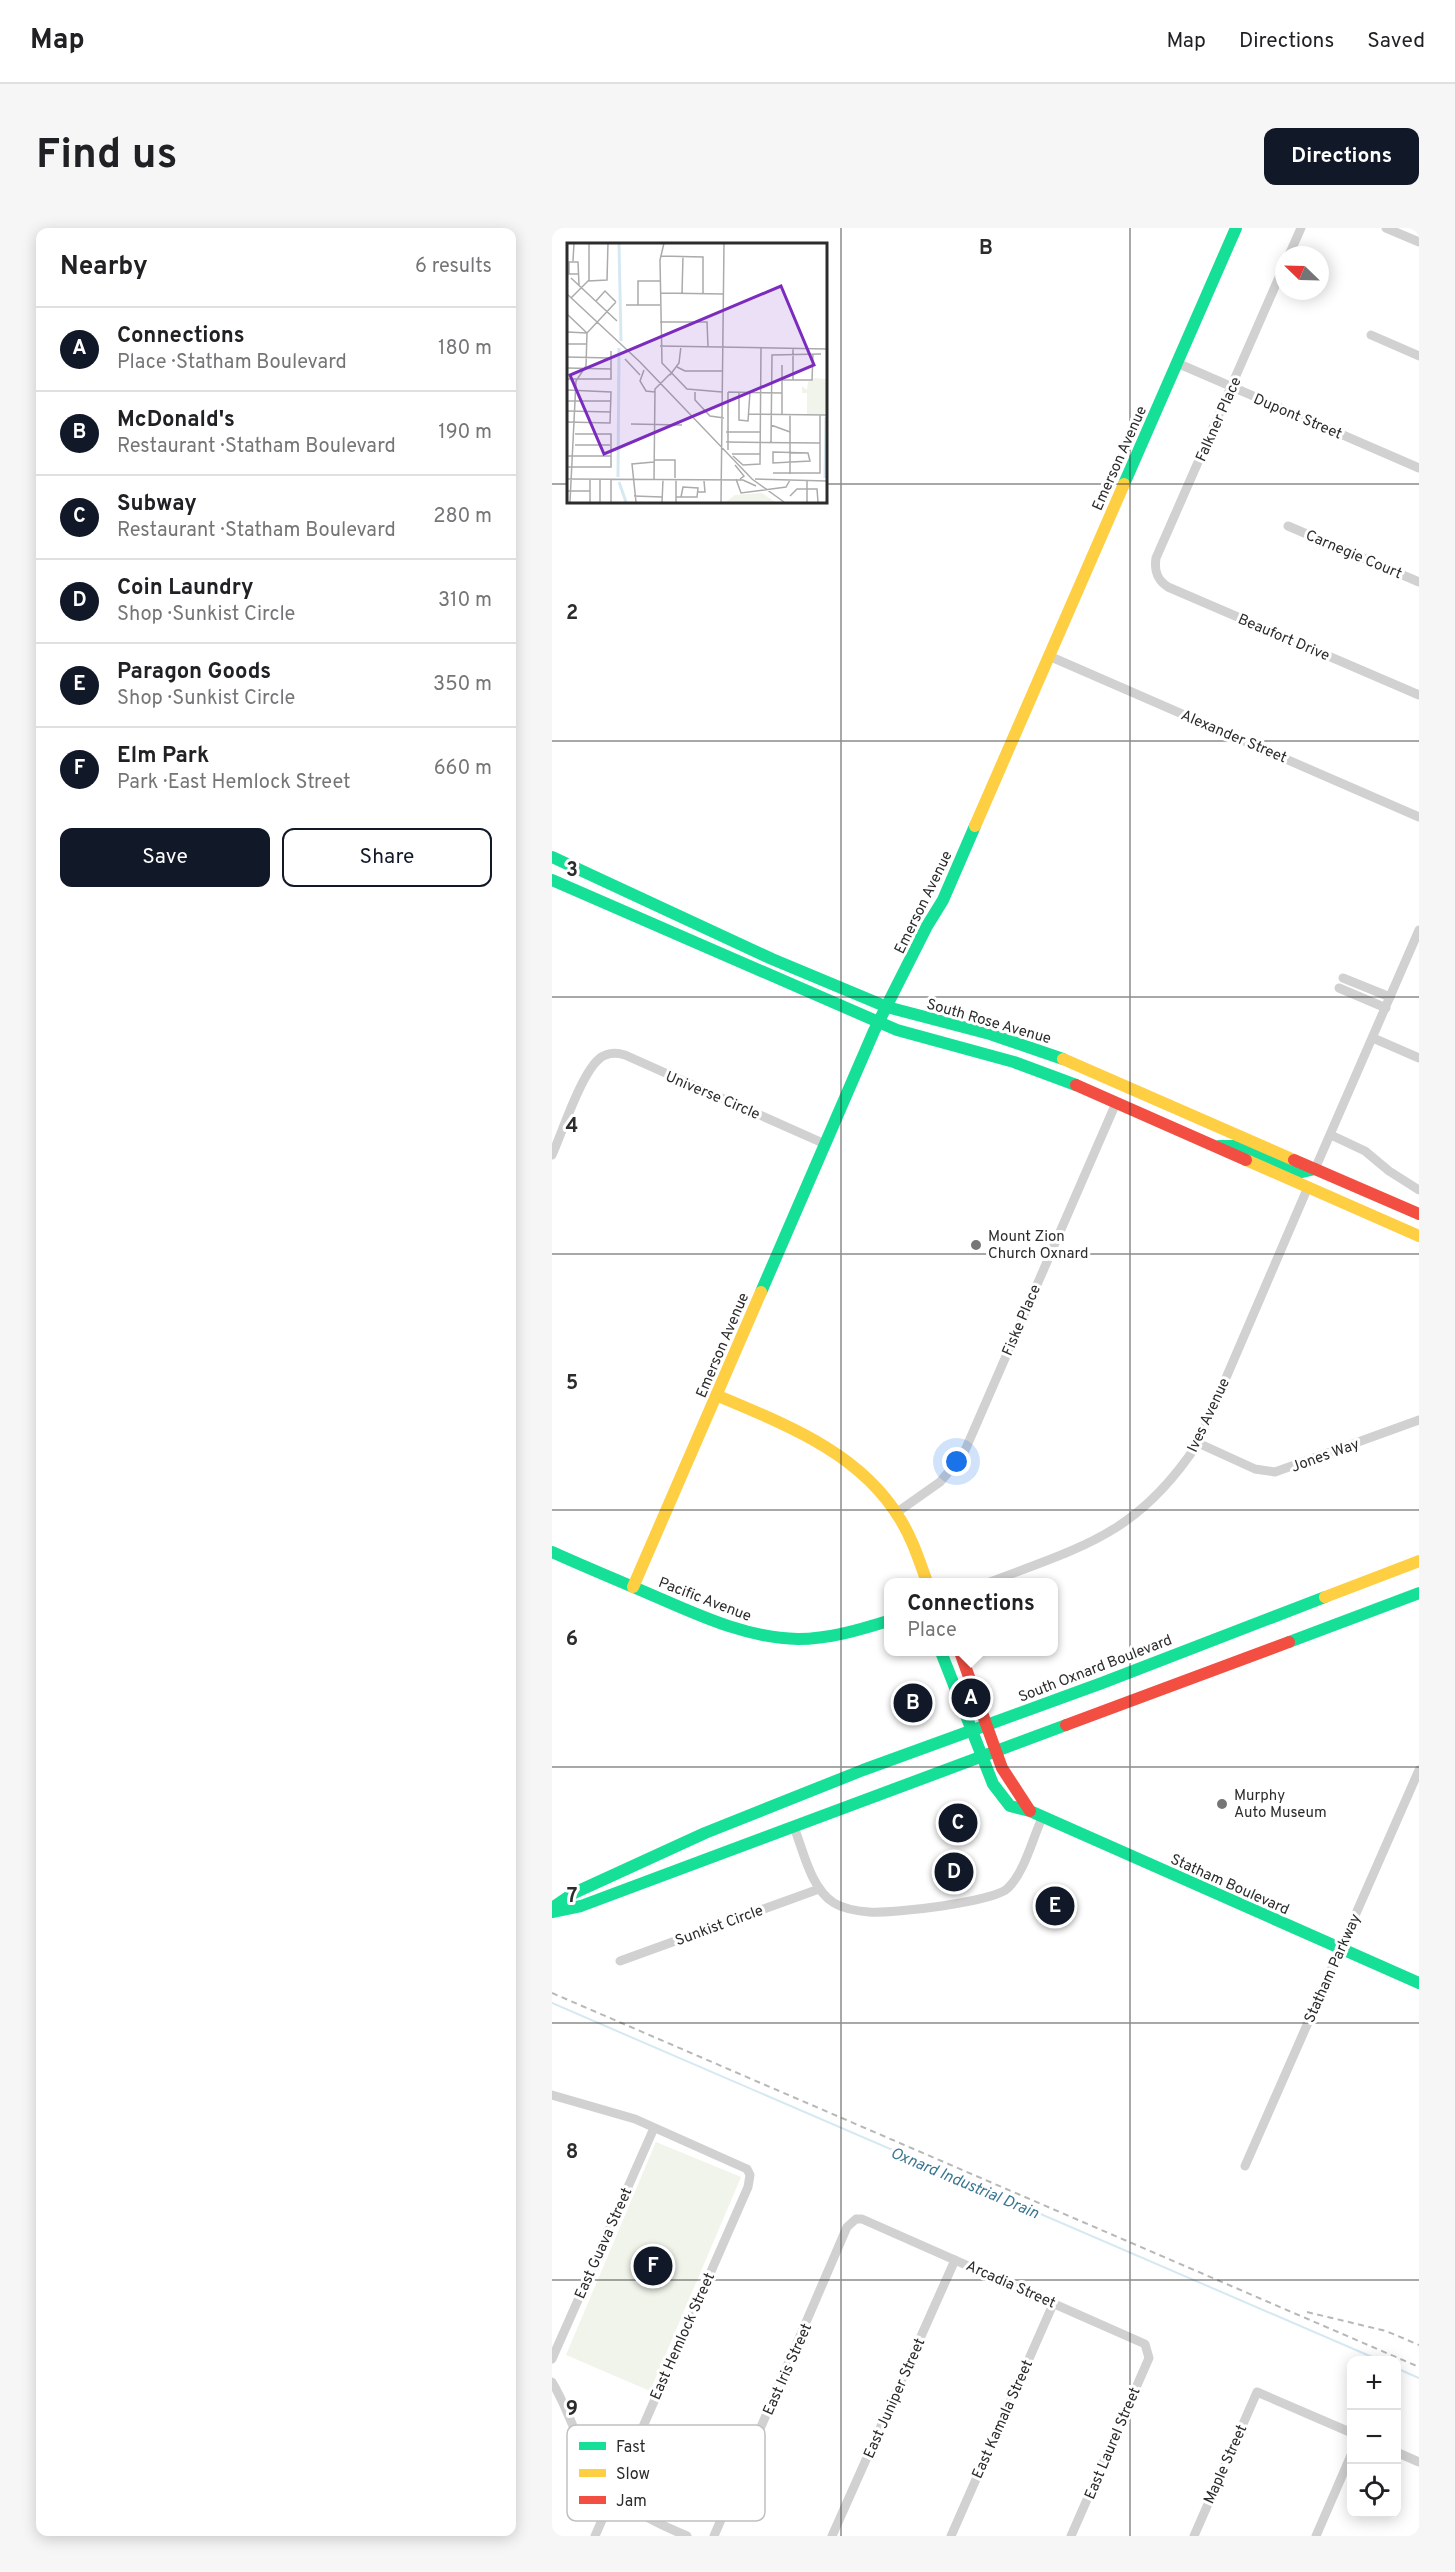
<!DOCTYPE html>
<html lang="en">
<head>
<meta charset="utf-8">
<style>
  :root { --surface:#fff; --page:#f6f6f6; --text:#202124; --muted:#757577; --line:#e0e0e0; --accent:#111827 }
  body { margin:0; font-family:Overpass,sans-serif; background:var(--page); color:var(--text) }
  .controls { position:absolute; right:18px; bottom:18px; display:grid; overflow:hidden; border-radius:12px; box-shadow:0 3px 15px #0003 }
  .controls button { width:54px; height:54px; display:grid; place-items:center; padding:0; border:0; border-bottom:2px solid var(--line); background:var(--surface); color:var(--text); font:30px sans-serif }
  .compass { position:absolute; left:723px; top:18px; width:54px; height:54px; border-radius:50%; background:var(--surface); box-shadow:0 3px 15px #0003; rotate:293deg }
  .you { position:absolute; left:405px; top:1234px; width:21px; height:21px; margin:-15px; border:4px solid #fff; border-radius:50%; background:#1a73e8; box-shadow:0 0 0 9px #1a73e833 }
  .badge { display:grid; place-items:center; width:39px; height:39px; border-radius:50%; background:var(--accent); color:#fff; font-size:20px; font-weight:700 }
  .pin { position:absolute; translate:-50% -50%; border:3px solid #fff; box-shadow:0 2px 6px #0006 }
  .popup { position:absolute; left:332px; top:1350px; width:174px; height:78px; box-sizing:border-box; display:grid; place-content:center; border-radius:12px; background:var(--surface); filter:drop-shadow(0 2px 4px #0005); font-size:20px; white-space:nowrap; color:var(--muted) }
  .popup b { font-size:22px; color:var(--text) }
  .popup::after { content:''; position:absolute; left:50%; top:100%; margin-left:-12px; border:12px solid transparent; border-top-color:var(--surface) }
  .list { margin:0; padding:0; list-style:none }
  h2 { display:flex; justify-content:space-between; align-items:center; height:78px; margin:0; padding:0 24px; font-size:26px }
  h2 small { font-size:20px; font-weight:400; color:var(--muted) }
  .list li { display:grid; grid-template-columns:39px 1fr auto; gap:18px; align-items:center; box-sizing:border-box; height:84px; padding:0 24px; border-top:2px solid var(--line) }
  .list b { display:block; font-size:22px; white-space:nowrap }
  .list p { margin:0; font-size:20px; white-space:nowrap; color:var(--muted) }
  .list em { font-size:20px; font-style:normal; color:var(--muted) }
  .actions { display:flex; gap:12px; padding:18px 24px }
  .actions a { flex:1; padding:14px 0; border:2px solid var(--accent); border-radius:12px; text-align:center; font-size:21px; color:var(--accent) }
  .actions .main { background:var(--accent); color:#fff }
  .icon { flex:none; width:33px; height:33px; fill:none; stroke:currentColor; stroke-width:2; stroke-linecap:round; stroke-linejoin:round }
  .map { position:relative; flex:none; width:867px; height:2308px; overflow:hidden; border-radius:12px }
  header { display:flex; align-items:center; gap:36px; box-sizing:border-box; height:84px; padding:0 30px; background:var(--surface); border-bottom:2px solid var(--line) }
  header strong { font-size:28px }
  nav { display:flex; gap:33px; margin-inline-start:auto; font-size:21px }
  .intro { display:flex; align-items:center; justify-content:space-between; box-sizing:border-box; height:144px; padding:0 36px }
  h1 { margin:0; font-size:42px }
  .button { padding:15px 27px; border-radius:12px; background:var(--accent); color:#fff; font-size:21px; font-weight:700 }
  main { display:flex; gap:36px; padding:0 36px }
  aside { flex:1; background:var(--surface); border-radius:12px; box-shadow:0 3px 15px #0003 }
  .map>svg:first-child { display:block }
  .green { fill:#f0f4ea }
  .lines { fill:none; stroke-linecap:round; stroke-linejoin:round }
  .stream { stroke:#d6e9f2; stroke-width:2 }
  .street { stroke:#d1d1d1; stroke-width:9 }
  .fast { stroke:#16e098; stroke-width:12 }
  .slow { stroke:#ffcf43; stroke-width:12 }
  .jam { stroke:#f24e42; stroke-width:12 }
  .rail { stroke:#b8b8b8; stroke-width:2; stroke-dasharray:6 4.5; stroke-linecap:butt }
  .grid { fill:none; stroke:#2c2c2c; stroke-width:1.5; stroke-opacity:0.55 }
  .poi-dot { fill:#767676; stroke:#fff; stroke-width:2 }
  .labels { text-anchor:middle; stroke-width:6; stroke-linejoin:round; paint-order:stroke }
  .street-label { font-size:15px; fill:#2c2c2c; stroke:#fff }
  .poi-label { font-size:15px; fill:#2c2c2c; stroke:#fff; text-anchor:start }
  .water-label { font-size:16px; font-style:italic; fill:#397690; stroke:#fff }
  .inset-river { fill:none; stroke:#d6e9f2; stroke-width:3 }
  .inset-road { fill:none; stroke:#ababab; stroke-width:1.5 }
  .view { fill:#7b2cbf; fill-opacity:0.15; stroke:#7b2cbf; stroke-width:3 }
  .inset-edge { fill:none; stroke:#2c2c2c; stroke-width:3 }
  .key { fill:#fff; stroke:#c0c0c0; stroke-width:1.5 }
  .key-label { font-size:16px; fill:#2c2c2c }
  .grid-label { font-size:20px; text-anchor:middle; font-weight:bold; fill:#2c2c2c; stroke:#fff; stroke-width:6; stroke-linejoin:round; paint-order:stroke }
</style>
</head>
<body>
<header>
<strong>Map</strong>
<nav><a>Map</a><a>Directions</a><a>Saved</a></nav>
</header>
<div class="intro"><h1>Find us</h1><a class="button">Directions</a></div>
<main>
<aside>
<h2>Nearby<small>6 results</small></h2>
<ul class="list">
<li><span class="badge">A</span><div><b>Connections</b><p>Place · Statham Boulevard</p></div><em>180 m</em></li>
<li><span class="badge">B</span><div><b>McDonald's</b><p>Restaurant · Statham Boulevard</p></div><em>190 m</em></li>
<li><span class="badge">C</span><div><b>Subway</b><p>Restaurant · Statham Boulevard</p></div><em>280 m</em></li>
<li><span class="badge">D</span><div><b>Coin Laundry</b><p>Shop · Sunkist Circle</p></div><em>310 m</em></li>
<li><span class="badge">E</span><div><b>Paragon Goods</b><p>Shop · Sunkist Circle</p></div><em>350 m</em></li>
<li><span class="badge">F</span><div><b>Elm Park</b><p>Park · East Hemlock Street</p></div><em>660 m</em></li>
</ul>
<div class="actions"><a class="main">Save</a><a>Share</a></div>
</aside>
<div class="map">
<svg width="867" height="2308" viewBox="0 0 867 2308">
  <rect width="100%" height="100%" fill="#fff"/>
  <!-- green -->
  <path class="green" d="M104 1914 189 1949 98 2163 14 2127Z"/>
  <g class="lines">
    <!-- stream -->
    <g class="stream">
      <path d="M0 1775 827 2132"/>
      <path d="M844 2140 867 2150"/>
    </g>
    <!-- street -->
    <g class="street">
      <path d="M834 0 867 14"/>
      <path d="M737 27 749 0"/>
      <path d="M732 38 604 330C602 343 605 352 616 359L867 467"/>
      <path d="M819 107 867 128"/>
      <path d="M625 135 867 240"/>
      <path d="M736 298 867 354"/>
      <path d="M497 428 867 589"/>
      <path d="M791 750 838 769"/>
      <path d="M787 760 834 780"/>
      <path d="M821 810 867 830"/>
      <path d="M779 907 813 923 837 943 867 962"/>
      <path d="M0 927C10 905 29 846 47 831 54 825 63 824 73 827L273 916"/>
      <path d="M763 941 867 702"/>
      <path d="M646 1215 703 1241 723 1244 867 1192"/>
      <path d="M344 1285 388 1254 411 1227 564 875"/>
      <path d="M438 1354C533 1318 587 1305 646 1215L756 959"/>
      <path d="M242 1599C251 1622 259 1661 282 1675 292 1681 305 1683 317 1684 339 1686 443 1674 456 1660 473 1643 480 1612 490 1590"/>
      <path d="M68 1733 267 1661"/>
      <path d="M0 1867 83 1891 195 1941 198 1947 196 1959 43 2308"/>
      <path d="M693 1938 867 1542"/>
      <path d="M0 2131 102 1900"/>
      <path d="M0 2154C11 2172 17 2190 26 2209 52 2267 78 2284 135 2308"/>
      <path d="M844 2224 867 2234"/>
      <path d="M162 2308 295 1999 304 1991H310L593 2116 597 2130 519 2308"/>
      <path d="M280 2308 403 2032"/>
      <path d="M399 2308 502 2074"/>
      <path d="M642 2308 705 2164 800 2205"/>
      <path d="M764 2308 800 2225"/>
    </g>
    <!-- fast -->
    <g class="fast">
      <path d="M572 256 684 0"/>
      <path d="M0 629 220 731 335 779 438 806 511 831"/>
      <path d="M0 652 345 802 462 834 524 857"/>
      <path d="M667 918H685L746 945 763 941"/>
      <path d="M209 1064 322 803 375 698 391 672 423 598"/>
      <path d="M0 1324C31 1338 62 1351 93 1364 142 1385 192 1410 246 1411 277 1411 307 1402 336 1393"/>
      <path d="M737 1414 867 1365"/>
      <path d="M389 1424 441 1556 458 1578 478 1583 867 1755"/>
      <path d="M0 1680 22 1665 153 1605 311 1542 550 1455 773 1369"/>
      <path d="M0 1684 29 1678 514 1497"/>
    </g>
    <!-- slow -->
    <g class="slow">
      <path d="M423 598 572 256"/>
      <path d="M511 831 742 932"/>
      <path d="M694 932 867 1008"/>
      <path d="M164 1167C232 1196 308 1224 348 1291 360 1310 367 1332 375 1354"/>
      <path d="M81 1359 209 1064"/>
      <path d="M773 1369 867 1333"/>
    </g>
    <!-- jam -->
    <g class="jam">
      <path d="M524 857 694 932"/>
      <path d="M742 932 867 986"/>
      <path d="M408 1424 450 1540 478 1583"/>
      <path d="M514 1497 737 1414"/>
    </g>
    <!-- rail -->
    <g class="rail">
      <path d="M0 1765 867 2139"/>
      <path d="M755 2084 834 2103 867 2117"/>
    </g>
  </g>
  <!-- grid -->
  <path class="grid" d="M289 0V2308M578 0V2308M0 256H16M273 256H867M0 513H867M0 769H867M0 1026H867M0 1282H867M0 1539H867M0 1795H867M0 2052H867"/>
  <!-- markers -->
  <g class="poi-dot">
    <circle cx="424" cy="1017" r="6"/>
    <circle cx="670" cy="1576" r="6"/>
  </g>
  <g class="labels">
    <!-- street labels -->
    <g class="street-label">
      <text transform="translate(746 188) rotate(23)" y="5">Dupont Street</text>
      <text transform="translate(666 191) rotate(-66)" y="5">Falkner Place</text>
      <text transform="translate(567 230) rotate(-66)" y="5">Emerson Avenue</text>
      <text transform="translate(802 326) rotate(23)" y="5">Carnegie Court</text>
      <text transform="translate(732 409) rotate(23)" y="5">Beaufort Drive</text>
      <text transform="translate(682 508) rotate(23)" y="5">Alexander Street</text>
      <text transform="translate(371 674) rotate(-64)" y="5">Emerson Avenue</text>
      <text transform="translate(437 793) rotate(16)" y="5">South Rose Avenue</text>
      <text transform="translate(161 867) rotate(23)" y="5">Universe Circle</text>
      <text transform="translate(469 1092) rotate(-67)" y="5">Fiske Place</text>
      <text transform="translate(170 1117) rotate(-67)" y="5">Emerson Avenue</text>
      <text transform="translate(656 1187) rotate(-65)" y="5">Ives Avenue</text>
      <text transform="translate(773 1227) rotate(-20)" y="5">Jones Way</text>
      <text transform="translate(153 1371) rotate(21)" y="5">Pacific Avenue</text>
      <text transform="translate(543 1440) rotate(-21)" y="5">South Oxnard Boulevard</text>
      <text transform="translate(678 1656) rotate(24)" y="5">Statham Boulevard</text>
      <text transform="translate(167 1697) rotate(-20)" y="5">Sunkist Circle</text>
      <text transform="translate(780 1740) rotate(-66)" y="5">Statham Parkway</text>
      <text transform="translate(51 2015) rotate(-66)" y="5">East Guava Street</text>
      <text transform="translate(459 2056) rotate(24)" y="5">Arcadia Street</text>
      <text transform="translate(130 2108) rotate(-66)" y="5">East Hemlock Street</text>
      <text transform="translate(235 2141) rotate(-66)" y="5">East Iris Street</text>
      <text transform="translate(342 2170) rotate(-66)" y="5">East Juniper Street</text>
      <text transform="translate(450 2191) rotate(-66)" y="5">East Kamala Street</text>
      <text transform="translate(560 2215) rotate(-67)" y="5">East Laurel Street</text>
      <text transform="translate(673 2236) rotate(-66)" y="5">Maple Street</text>
    </g>
    <!-- poi labels -->
    <g class="poi-label">
      <text x="436" y="1013">Mount Zion<tspan x="436" dy="17">Church Oxnard</tspan></text>
      <text x="682" y="1572">Murphy<tspan x="682" dy="17">Auto Museum</tspan></text>
    </g>
    <!-- water labels -->
    <g class="water-label">
      <text transform="translate(413 1954) rotate(23)" y="6">Oxnard Industrial Drain</text>
    </g>
  </g>
  <!-- overview -->
  <g transform="translate(15 15)">
    <rect width="260" height="260" fill="#fff"/>
    <path d="M247 135 259 136V171H240V150H235V143L240 147 241 139ZM195 250 208 259H159L168 252Z" fill="#f0f4ea"/>
    <path class="inset-river" d="M52 1 54 98M51 234 52 105M258 235 259 174M52 239 59 259"/>
    <path class="inset-road" d="M97 0 93 17 95 120 120 146 155 149M94 13 136 14V51M6 18 7 0M11 31H2V19H11L12 42M4 35 50 78M21 38 40 37 41 0M93 50 157 51M0 51 73 119 185 236 217 259M115 51 116 13M4 55 22 37V0M29 58 38 48 49 59M59 62H93M71 62V38H94M0 71 20 90 19 123 9 138 3 259M93 79H140L141 103M0 89 20 90 49 59M0 101H19M93 103 260 106M0 114 44 115M58 116 73 132M110 124 118 128H156M0 125 44 126M77 127 73 138 79 148 88 149M103 132 112 120 114 103M0 136H44V108M215 137H245L246 111M226 137V105M0 147 44 149 43 180 0 179M128 149V157L143 173 157 175M161 149 215 150M172 149V177L181 178 183 149M0 158H44M0 168 44 169M182 171 260 172M215 171V122M64 181 115 182M204 182 223 189M159 189H193M159 199 253 200M204 199 205 112 254 111M8 202H43M161 207V149M206 209 241 210 243 218 206 220ZM165 211H193M0 213H44M166 213 176 222 193 221 194 105M87 217H108V235M168 222 177 233 173 236M0 224H44V191H8M206 230H253V172M223 231V172M0 236 176 237 189 243M169 236 174 250 219 244 223 237M188 236 260 238M87 237 88 146 103 131M0 248H23M131 249H138L137 238M67 253 95 254M223 253 230 246H250L251 259M109 254H130L131 245 116 244 114 254M23 259V236M33 259V236M44 259V236M69 259 65 221 87 219M95 259 96 237M109 259V237M154 259 157 0M240 259V238"/>
    <path class="view" d="M214 43 247 122 37 211 3 132Z"/>
    <rect width="260" height="260" class="inset-edge"/>
  </g>
  <!-- legend -->
  <rect x="15" y="2197" width="198" height="96" rx="9" class="key"/>
  <rect x="27" y="2214" width="27" height="8" fill="#16e098"/>
  <rect x="27" y="2241" width="27" height="8" fill="#ffcf43"/>
  <rect x="27" y="2268" width="27" height="8" fill="#f24e42"/>
  <g class="key-label">
    <text x="64" y="2224">Fast</text>
    <text x="64" y="2251">Slow</text>
    <text x="64" y="2278">Jam</text>
  </g>
  <g class="grid-label">
    <text x="434" y="26">B</text>
    <text x="20" y="391">2</text>
    <text x="20" y="648">3</text>
    <text x="20" y="904">4</text>
    <text x="20" y="1161">5</text>
    <text x="20" y="1417">6</text>
    <text x="20" y="1674">7</text>
    <text x="20" y="1930">8</text>
    <text x="20" y="2187">9</text>
  </g>
</svg>
<div class="controls">
<button>+</button>
<button>−</button>
<button><svg class="icon" aria-label="locate" viewBox="0 0 24 24"><circle cx="12" cy="12" r="6"/><path d="M12 2v4M12 18v4M2 12h4M18 12h4"/></svg></button>
</div>
<svg class="compass" viewBox="-18 -18 36 36"><path d="M0-13l5 13h-10z" fill="#e53935"/><path d="M0 13l5-13h-10z" fill="#757577"/></svg>
<div class="you"></div>
<div class="pin badge" style="left:419px;top:1470px">A</div>
<div class="popup"><b>Connections</b>Place</div>
<div class="pin badge" style="left:361px;top:1475px">B</div>
<div class="pin badge" style="left:406px;top:1595px">C</div>
<div class="pin badge" style="left:402px;top:1644px">D</div>
<div class="pin badge" style="left:503px;top:1678px">E</div>
<div class="pin badge" style="left:101px;top:2038px">F</div>
</div>
</main>
</body>
</html>
